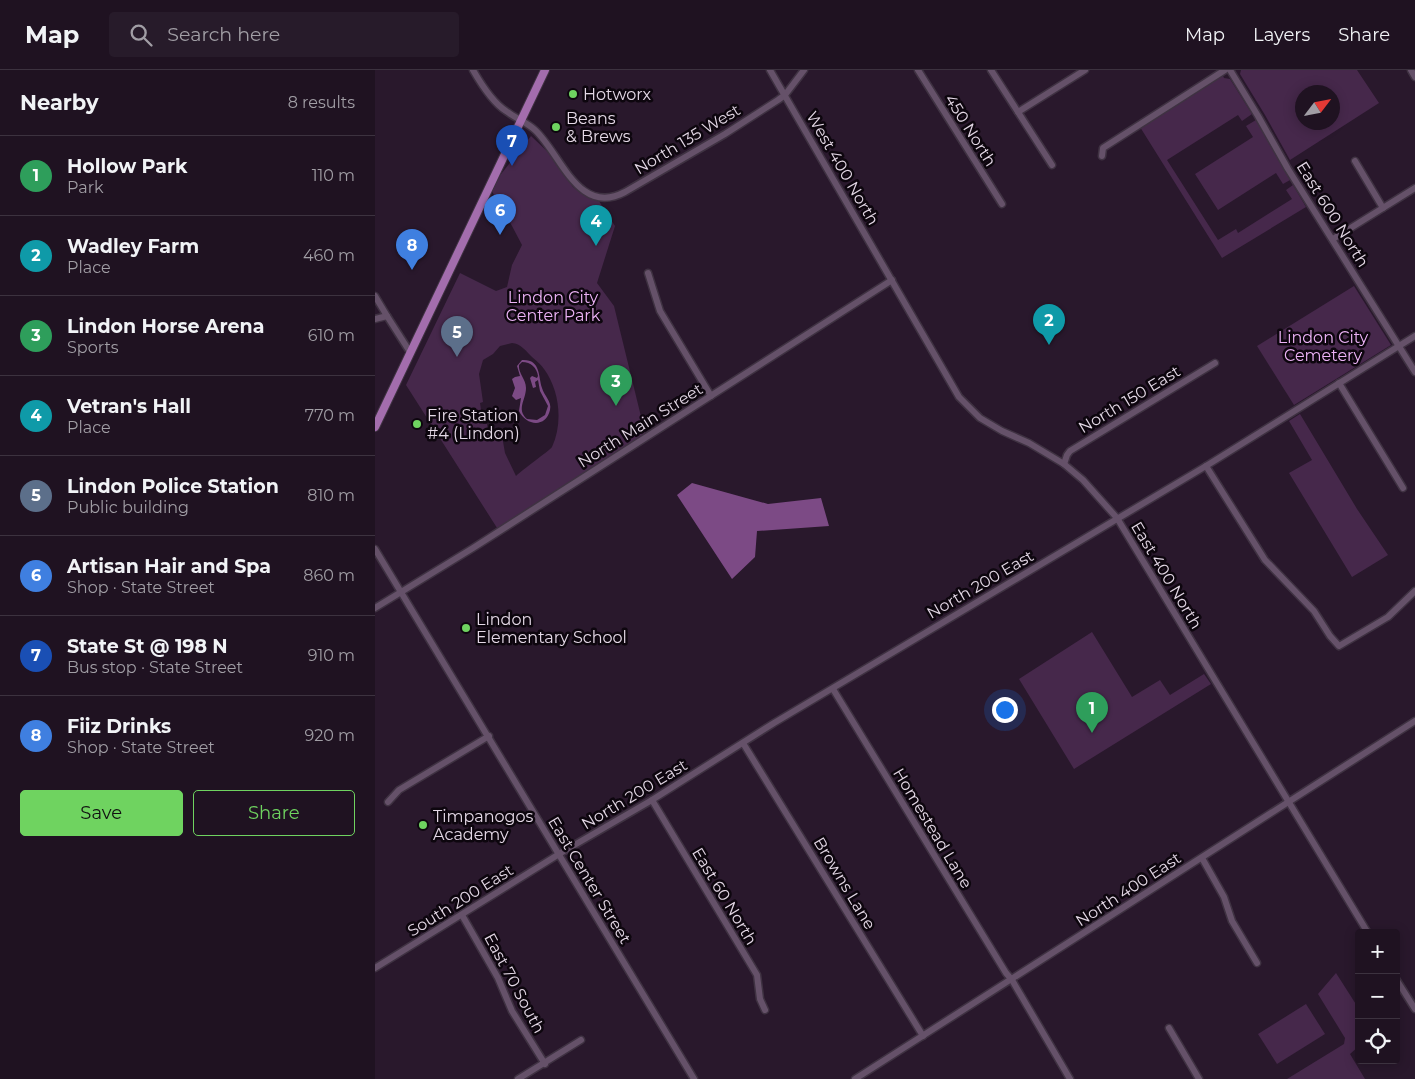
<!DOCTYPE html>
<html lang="en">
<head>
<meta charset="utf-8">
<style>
  :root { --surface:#1f1221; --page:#271b2a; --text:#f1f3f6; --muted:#a19ea5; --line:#3c323f; --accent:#6fd360 }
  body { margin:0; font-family:Montserrat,sans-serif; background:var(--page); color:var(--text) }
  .controls { position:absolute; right:15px; bottom:15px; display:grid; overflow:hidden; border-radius:5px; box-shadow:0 2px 12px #0003 }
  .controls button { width:45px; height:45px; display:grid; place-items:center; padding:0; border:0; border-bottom:1px solid var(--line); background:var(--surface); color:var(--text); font:25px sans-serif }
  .compass { position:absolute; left:920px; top:15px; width:45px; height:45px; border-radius:50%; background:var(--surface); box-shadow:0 2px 12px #0003; rotate:58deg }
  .you { position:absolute; left:629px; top:639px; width:18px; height:18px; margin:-12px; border:4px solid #fff; border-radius:50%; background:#1a73e8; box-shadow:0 0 0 8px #1a73e833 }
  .badge { display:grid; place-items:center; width:32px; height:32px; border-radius:50%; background:var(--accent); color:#fff; font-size:16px; font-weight:700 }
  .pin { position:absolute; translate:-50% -41px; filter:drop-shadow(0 1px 2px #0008) }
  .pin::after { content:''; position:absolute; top:26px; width:18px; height:15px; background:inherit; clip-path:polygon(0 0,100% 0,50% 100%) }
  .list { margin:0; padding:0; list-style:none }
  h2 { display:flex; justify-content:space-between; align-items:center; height:65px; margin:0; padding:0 20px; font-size:21px }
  h2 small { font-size:16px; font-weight:400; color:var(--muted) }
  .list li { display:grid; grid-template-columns:32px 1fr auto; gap:15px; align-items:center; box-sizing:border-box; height:80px; padding:0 20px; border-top:1px solid var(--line) }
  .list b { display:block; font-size:19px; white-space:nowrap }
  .list p { margin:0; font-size:16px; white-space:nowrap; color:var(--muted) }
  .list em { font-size:16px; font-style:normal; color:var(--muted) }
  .actions { display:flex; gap:10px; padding:15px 20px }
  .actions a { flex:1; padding:11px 0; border:1px solid var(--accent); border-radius:5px; text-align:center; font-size:18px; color:var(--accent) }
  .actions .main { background:var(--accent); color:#111 }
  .icon { flex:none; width:28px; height:28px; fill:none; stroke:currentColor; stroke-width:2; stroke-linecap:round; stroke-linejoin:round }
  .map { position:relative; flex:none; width:1040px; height:1009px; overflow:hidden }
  header { display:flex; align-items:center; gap:30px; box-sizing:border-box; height:70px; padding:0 25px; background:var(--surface); border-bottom:1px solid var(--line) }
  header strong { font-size:24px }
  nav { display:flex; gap:28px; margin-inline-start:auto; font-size:18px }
  .search { width:350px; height:45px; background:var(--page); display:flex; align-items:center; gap:12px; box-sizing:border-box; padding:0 18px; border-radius:5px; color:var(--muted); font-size:19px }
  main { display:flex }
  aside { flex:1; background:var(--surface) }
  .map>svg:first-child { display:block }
  .green { fill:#46284b; fill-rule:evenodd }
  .water { fill:#7c4a85; fill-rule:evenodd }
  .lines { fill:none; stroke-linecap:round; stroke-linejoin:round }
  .minor-casing { stroke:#3f3242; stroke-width:9 }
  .major-casing { stroke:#3f3242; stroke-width:10 }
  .minor { stroke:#655169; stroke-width:6 }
  .major { stroke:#a36dad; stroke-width:8 }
  .poi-dot { fill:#6fd360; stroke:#0d060e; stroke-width:2 }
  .labels { text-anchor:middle; stroke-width:5; stroke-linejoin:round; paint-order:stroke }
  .poi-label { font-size:16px; fill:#e4d8e6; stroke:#0d060e; text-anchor:start }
  .street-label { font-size:16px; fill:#e4d8e6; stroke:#0d060e }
  .park-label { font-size:16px; fill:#edb3f7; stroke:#0d060e }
</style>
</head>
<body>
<header>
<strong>Map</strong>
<div class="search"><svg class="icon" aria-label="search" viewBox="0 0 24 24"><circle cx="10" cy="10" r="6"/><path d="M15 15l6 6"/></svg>Search here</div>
<nav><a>Map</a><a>Layers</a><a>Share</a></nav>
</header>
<main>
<aside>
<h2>Nearby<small>8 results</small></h2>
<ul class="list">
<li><span class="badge" style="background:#2e9e5b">1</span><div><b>Hollow Park</b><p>Park</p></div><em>110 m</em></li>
<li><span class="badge" style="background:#0f9aa8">2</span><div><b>Wadley Farm</b><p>Place</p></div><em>460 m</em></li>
<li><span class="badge" style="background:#2e9e5b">3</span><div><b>Lindon Horse Arena</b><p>Sports</p></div><em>610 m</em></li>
<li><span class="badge" style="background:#0f9aa8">4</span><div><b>Vetran's Hall</b><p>Place</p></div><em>770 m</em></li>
<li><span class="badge" style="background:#5c6f8a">5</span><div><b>Lindon Police Station</b><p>Public building</p></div><em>810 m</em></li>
<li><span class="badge" style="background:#3f7fe0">6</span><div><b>Artisan Hair and Spa</b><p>Shop · State Street</p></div><em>860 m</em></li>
<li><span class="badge" style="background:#1a4fb4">7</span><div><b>State St @ 198 N</b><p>Bus stop · State Street</p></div><em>910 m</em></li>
<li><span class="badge" style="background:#3f7fe0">8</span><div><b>Fiiz Drinks</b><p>Shop · State Street</p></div><em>920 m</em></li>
</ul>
<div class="actions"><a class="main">Save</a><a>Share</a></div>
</aside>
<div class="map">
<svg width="1040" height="1009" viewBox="0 0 1040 1009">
  <rect width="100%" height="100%" fill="#29182c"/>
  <!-- green -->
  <g class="green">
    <path d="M866 0H982L1004 33 915 90 890 45 865 4ZM958 22V52H928V22Z"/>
    <path d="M847 4 849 8 855 9 877 44 867 51 863 45 792 90 843 170 861 159 863 163 917 129 911 120 918 115 931 137 847 188 765 57Z"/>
    <path d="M881 50 915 110 908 114 901 103 843 140 820 104 878 67 871 56Z"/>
    <path d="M156 66 175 84 198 117 208 124 222 128 240 156 222 213 239 236 271 367 124 461 31 315 85 203 121 221 132 217 137 195 147 175 137 156 115 118ZM137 273C146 274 150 280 156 286 160 290 166 294 169 299 185 321 188 353 177 377 174 381 147 400 141 406L130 383 126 360 113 361 112 354H108L105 333 108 332 104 304 108 290 118 284 125 276Z"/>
    <path d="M979 216 1016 275 919 335 882 276Z"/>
    <path d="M925 344 982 439 1013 485 977 507 914 403 937 390 914 351Z"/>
    <path d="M717 562 757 627 785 610 795 625 829 604 836 614 699 699 644 609Z"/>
    <path d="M961 903 984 939V976L975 984 990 1009H912L969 974 970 968 943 924Z"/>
    <path d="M931 934 950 964 902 994 883 964Z"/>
  </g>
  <!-- water -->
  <g class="water">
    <path d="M147 290C166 289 163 306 167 318 169 326 177 331 175 340 171 358 151 356 144 341L146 328 141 330 137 326 140 318 137 309 140 307 145 306 142 296ZM147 292C156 292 162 298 163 306L162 308 157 306 155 308 158 318 161 317 160 312 163 310 165 321 173 336 170 345 162 350 152 349C141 339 151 330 151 318 151 309 143 303 144 295Z"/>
    <path d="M317 413 393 434 446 428 454 456 382 461 380 487 357 509 302 425Z"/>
  </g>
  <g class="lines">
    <defs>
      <g id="minor">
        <path d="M98 0C106 14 117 32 131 41 140 48 151 52 160 60 186 84 203 147 250 122L350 64 403 30 410 25 429 0"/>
        <path d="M395 0 584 327 605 348 627 361 654 373 689 394 708 410 742 448 993 863"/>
        <path d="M543 0 627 134"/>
        <path d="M616 0 677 95"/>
        <path d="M855 0 883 46 913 99 1040 302"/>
        <path d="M1036 0 1040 7"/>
        <path d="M643 42 710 0"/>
        <path d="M727 86 728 78 850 0"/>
        <path d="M980 91 1008 138"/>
        <path d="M958 169 1040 118"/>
        <path d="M273 203 285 241 336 326"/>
        <path d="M0 226 12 246 0 249"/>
        <path d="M12 246 35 282"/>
        <path d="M964 313 1028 418"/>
        <path d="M689 394 692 385 695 381 840 293"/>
        <path d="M831 396 890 490 939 541 955 566 964 576 1013 547 1040 521"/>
        <path d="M0 479 319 1009"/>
        <path d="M0 538 98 478 517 210"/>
        <path d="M458 619 631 903 637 910 695 1009"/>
        <path d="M368 673 548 966"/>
        <path d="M277 730 382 905 385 929 390 940"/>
        <path d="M13 732 24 720 114 666"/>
        <path d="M827 788 849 827 857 851 882 893"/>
        <path d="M87 845 123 908 137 941 170 994"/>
        <path d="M0 898 189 781 277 730 399 653 831 396 1040 266"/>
        <path d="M1021 909 1040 939"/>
        <path d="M794 958 824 1009"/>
        <path d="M143 1009 206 970"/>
        <path d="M480 1009 1040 651"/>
      </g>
      <path id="major" d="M0 357 170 0"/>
    </defs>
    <!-- minor casing -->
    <use href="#minor" class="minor-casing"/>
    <!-- major casing -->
    <use href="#major" class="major-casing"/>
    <!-- minor -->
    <use href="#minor" class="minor"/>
    <!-- major -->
    <use href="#major" class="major"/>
  </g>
  <!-- markers -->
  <g class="poi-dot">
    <circle cx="198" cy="24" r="5"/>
    <circle cx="181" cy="57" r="5"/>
    <circle cx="42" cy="354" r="5"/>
    <circle cx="91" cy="558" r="5"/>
    <circle cx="48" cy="755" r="5"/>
  </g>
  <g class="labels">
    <!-- poi labels -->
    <g class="poi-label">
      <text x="208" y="30">Hotworx</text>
      <text x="191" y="54">Beans<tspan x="191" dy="18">&amp; Brews</tspan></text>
      <text x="52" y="351">Fire Station<tspan x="52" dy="18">#4 (Lindon)</tspan></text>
      <text x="101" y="555">Lindon<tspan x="101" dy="18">Elementary School</tspan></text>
      <text x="58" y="752">Timpanogos<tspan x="58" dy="18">Academy</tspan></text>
    </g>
    <!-- street labels -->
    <g class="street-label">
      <text transform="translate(596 60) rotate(58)" y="6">450 North</text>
      <text transform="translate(312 69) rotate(-31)" y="6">North 135 West</text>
      <text transform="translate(468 98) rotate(60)" y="6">West 400 North</text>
      <text transform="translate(958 144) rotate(58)" y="6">East 600 North</text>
      <text transform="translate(754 329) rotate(-31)" y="6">North 150 East</text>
      <text transform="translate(265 355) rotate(-32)" y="6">North Main Street</text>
      <text transform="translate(792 505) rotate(59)" y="6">East 400 North</text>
      <text transform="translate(605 514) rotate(-30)" y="6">North 200 East</text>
      <text transform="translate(259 724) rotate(-31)" y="6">North 200 East</text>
      <text transform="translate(558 758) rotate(59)" y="6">Homestead Lane</text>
      <text transform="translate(215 810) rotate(59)" y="6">East Center Street</text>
      <text transform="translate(470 813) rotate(59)" y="6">Browns Lane</text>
      <text transform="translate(753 819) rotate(-33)" y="6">North 400 East</text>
      <text transform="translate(350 826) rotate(59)" y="6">East 60 North</text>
      <text transform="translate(85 830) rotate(-32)" y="6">South 200 East</text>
      <text transform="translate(140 913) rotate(62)" y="6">East 70 South</text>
    </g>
    <!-- park labels -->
    <g class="park-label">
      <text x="178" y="233">Lindon City<tspan x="178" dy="18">Center Park</tspan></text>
      <text x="948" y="273">Lindon City<tspan x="948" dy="18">Cemetery</tspan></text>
    </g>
  </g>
</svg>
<div class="controls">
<button>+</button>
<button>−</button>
<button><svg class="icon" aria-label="locate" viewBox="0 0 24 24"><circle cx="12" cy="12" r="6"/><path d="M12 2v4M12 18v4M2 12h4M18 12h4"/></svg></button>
</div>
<svg class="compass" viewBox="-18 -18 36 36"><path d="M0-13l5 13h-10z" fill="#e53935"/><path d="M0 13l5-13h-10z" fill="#a19ea5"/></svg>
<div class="you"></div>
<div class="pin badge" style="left:717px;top:663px;background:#2e9e5b">1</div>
<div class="pin badge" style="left:674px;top:275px;background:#0f9aa8">2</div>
<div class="pin badge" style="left:241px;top:336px;background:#2e9e5b">3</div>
<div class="pin badge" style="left:221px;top:176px;background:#0f9aa8">4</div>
<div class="pin badge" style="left:82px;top:287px;background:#5c6f8a">5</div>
<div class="pin badge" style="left:125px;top:165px;background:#3f7fe0">6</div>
<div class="pin badge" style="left:137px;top:96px;background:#1a4fb4">7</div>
<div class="pin badge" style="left:37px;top:200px;background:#3f7fe0">8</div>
</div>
</main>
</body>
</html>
